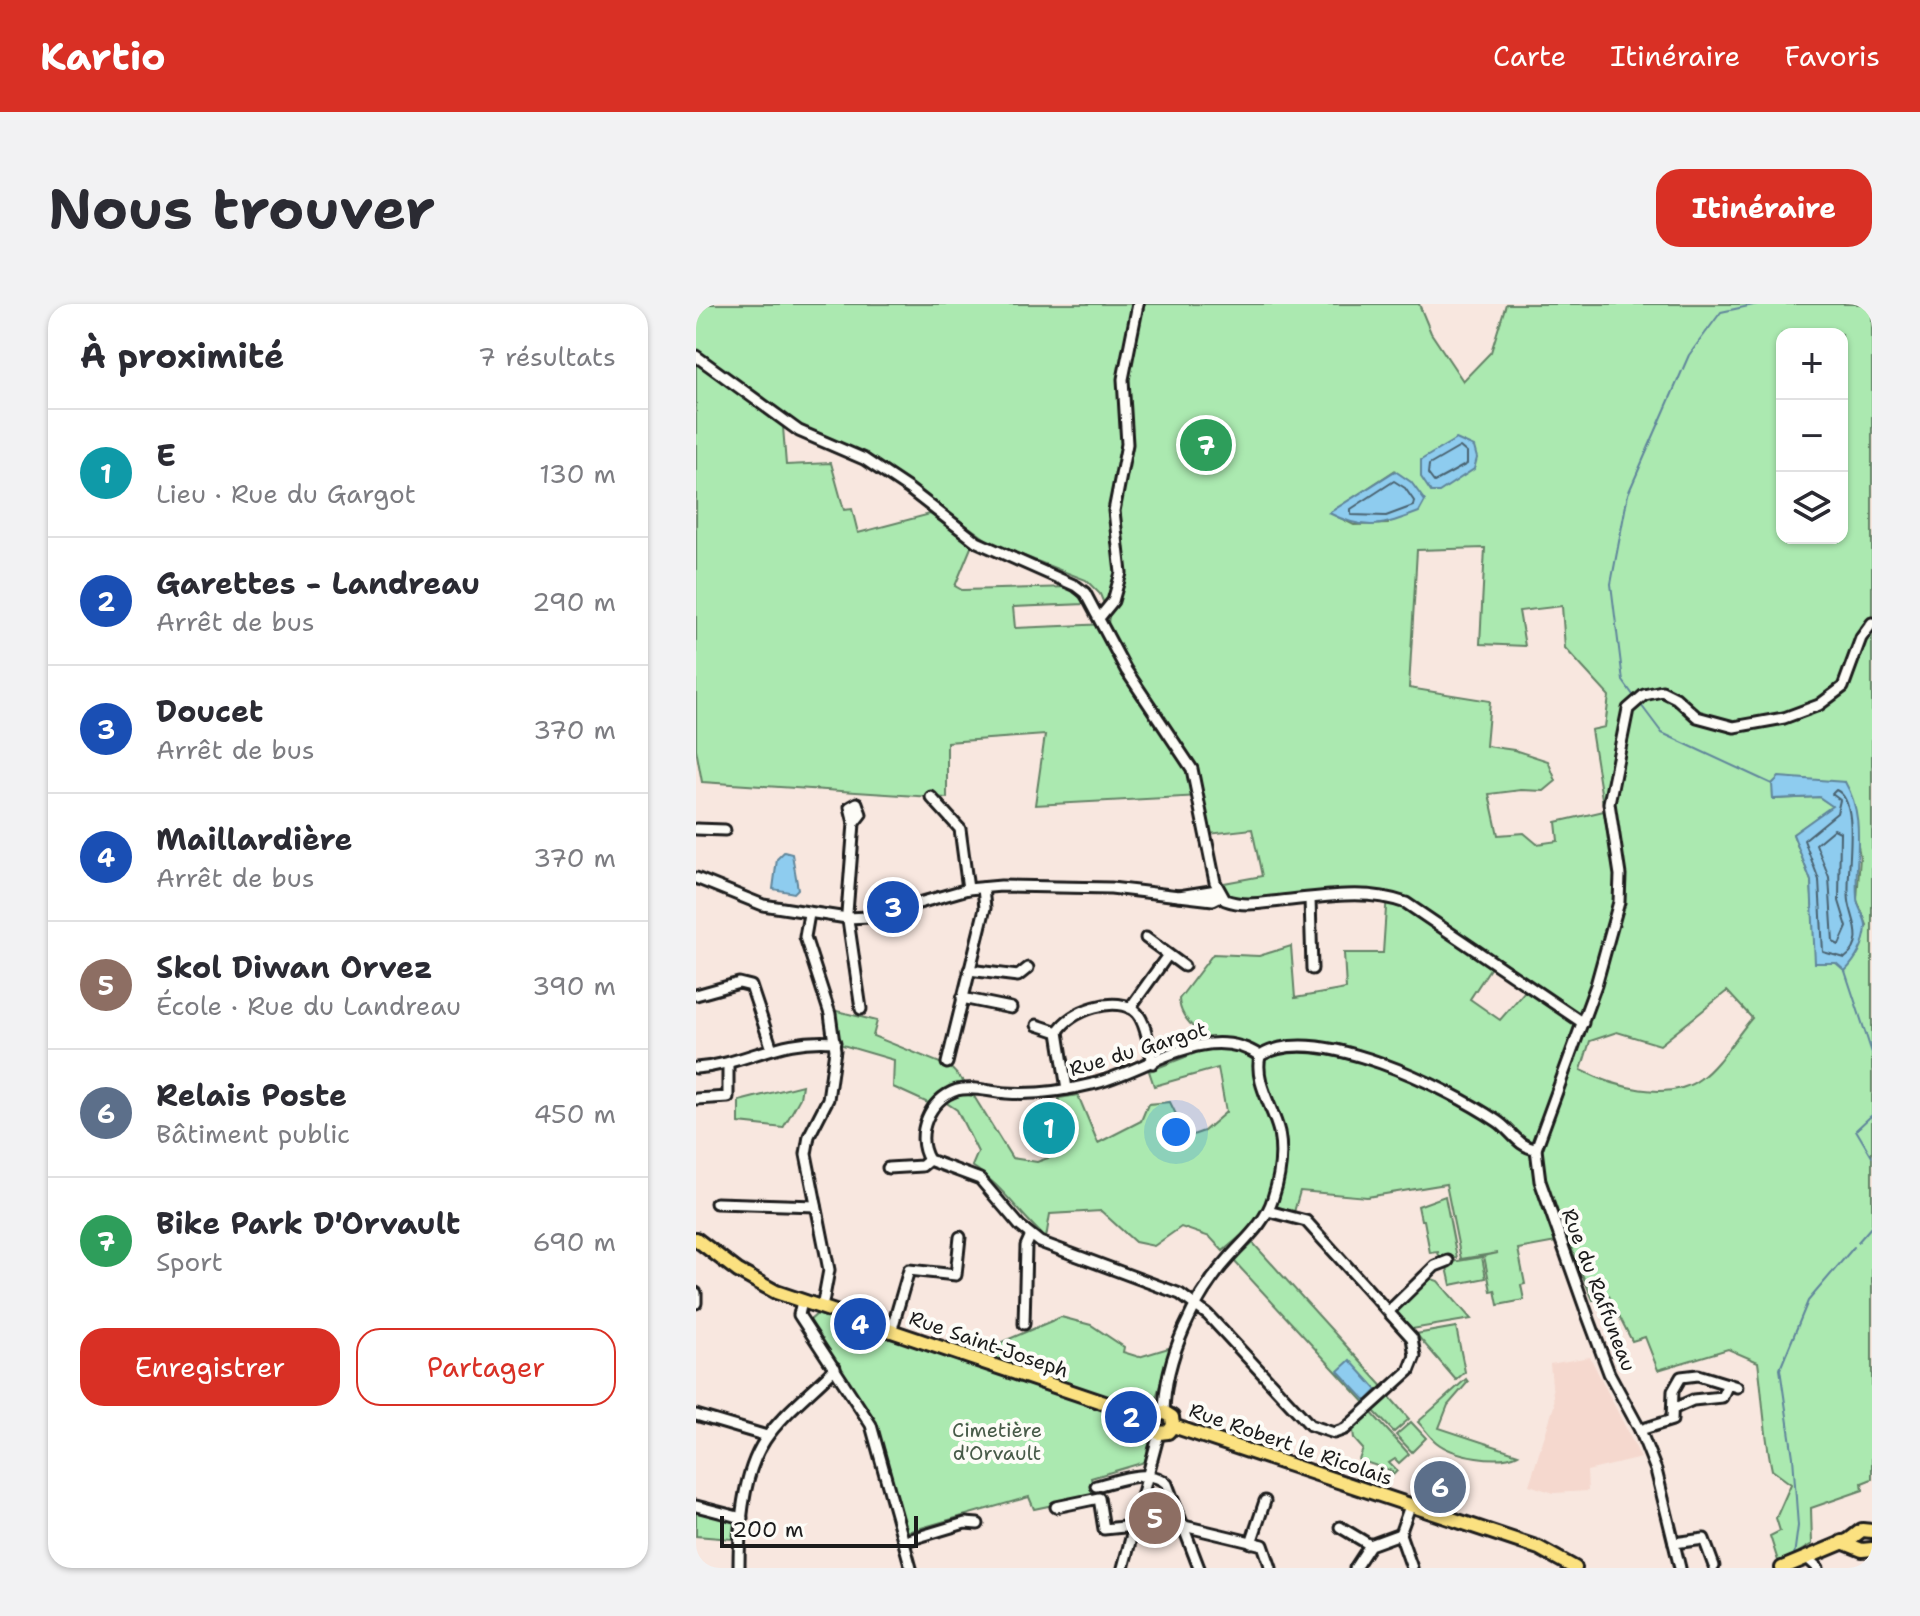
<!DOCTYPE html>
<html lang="fr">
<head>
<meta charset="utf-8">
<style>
  :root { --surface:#fff; --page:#f2f2f3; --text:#2b2b33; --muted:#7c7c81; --line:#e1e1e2; --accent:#d93025 }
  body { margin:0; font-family:"Shantell Sans",sans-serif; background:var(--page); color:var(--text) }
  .controls { position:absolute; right:24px; top:24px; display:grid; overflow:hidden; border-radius:16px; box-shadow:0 2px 6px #0004 }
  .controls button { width:72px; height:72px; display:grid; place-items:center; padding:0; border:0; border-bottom:2px solid var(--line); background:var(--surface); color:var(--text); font:40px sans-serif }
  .scale { position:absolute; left:24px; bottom:20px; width:198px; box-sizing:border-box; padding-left:8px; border:4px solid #1c1c1c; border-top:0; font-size:22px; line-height:28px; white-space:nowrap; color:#1c1c1c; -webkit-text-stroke:6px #fdfcf7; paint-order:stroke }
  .you { position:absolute; left:480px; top:828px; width:28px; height:28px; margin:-20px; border:6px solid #fff; border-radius:50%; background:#1a73e8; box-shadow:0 0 0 12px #1a73e833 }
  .badge { display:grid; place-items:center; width:52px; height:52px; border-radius:50%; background:var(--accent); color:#fff; font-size:26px; font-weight:700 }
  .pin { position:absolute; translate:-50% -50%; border:4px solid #fff; box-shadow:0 2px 8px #0006 }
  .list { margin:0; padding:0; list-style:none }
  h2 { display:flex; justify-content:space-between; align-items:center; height:104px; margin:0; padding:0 32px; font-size:34px }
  h2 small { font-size:26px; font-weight:400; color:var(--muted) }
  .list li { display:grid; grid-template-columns:52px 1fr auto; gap:24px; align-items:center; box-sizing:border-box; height:128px; padding:0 32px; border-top:2px solid var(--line) }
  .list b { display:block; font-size:30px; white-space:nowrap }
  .list p { margin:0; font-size:26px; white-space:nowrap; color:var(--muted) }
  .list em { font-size:26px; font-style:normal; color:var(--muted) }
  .actions { display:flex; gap:16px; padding:24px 32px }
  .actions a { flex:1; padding:18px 0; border:2px solid var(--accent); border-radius:24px; text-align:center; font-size:28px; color:var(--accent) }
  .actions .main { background:var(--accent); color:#fff }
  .icon { flex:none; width:44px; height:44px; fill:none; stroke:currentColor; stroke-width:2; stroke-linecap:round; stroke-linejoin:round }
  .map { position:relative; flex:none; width:1176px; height:1264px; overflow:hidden; border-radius:24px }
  header { display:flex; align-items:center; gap:48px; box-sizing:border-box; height:112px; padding:0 40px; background:var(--accent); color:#fff }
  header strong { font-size:38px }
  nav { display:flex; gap:44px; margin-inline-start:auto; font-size:28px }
  .intro { display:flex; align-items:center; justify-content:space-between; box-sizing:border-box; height:192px; padding:0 48px }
  h1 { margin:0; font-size:56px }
  .button { padding:20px 36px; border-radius:24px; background:var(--accent); color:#fff; font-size:28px; font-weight:700 }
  main { display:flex; gap:48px; padding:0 48px }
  aside { flex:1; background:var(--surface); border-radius:24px; box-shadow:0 2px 6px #0004 }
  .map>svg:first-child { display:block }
  .built { fill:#f5d8ce }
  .green { fill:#abe9b0; stroke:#648266; stroke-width:2; fill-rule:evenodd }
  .water { fill:#8eccef; stroke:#60869b; stroke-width:2 }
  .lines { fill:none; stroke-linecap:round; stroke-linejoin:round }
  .shore { stroke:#4a6270; stroke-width:2 }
  .stream { stroke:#60869b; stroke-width:2 }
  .minor-casing { stroke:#1c1c1c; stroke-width:15 }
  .major-casing { stroke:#1c1c1c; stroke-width:18 }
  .minor { stroke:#fdfcf7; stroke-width:9 }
  .major { stroke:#fbe180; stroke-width:12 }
  .labels { text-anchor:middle; stroke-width:8; stroke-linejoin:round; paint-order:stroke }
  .street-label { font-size:20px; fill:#1c1c1c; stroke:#fdfcf7 }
  .park-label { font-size:20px; fill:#475a48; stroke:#fdfcf7 }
</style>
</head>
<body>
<header>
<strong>Kartio</strong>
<nav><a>Carte</a><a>Itinéraire</a><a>Favoris</a></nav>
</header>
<div class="intro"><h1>Nous trouver</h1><a class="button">Itinéraire</a></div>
<main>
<aside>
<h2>À proximité<small>7 résultats</small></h2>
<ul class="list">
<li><span class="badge" style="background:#0f9aa8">1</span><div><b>E</b><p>Lieu · Rue du Gargot</p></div><em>130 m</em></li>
<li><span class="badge" style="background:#1a4fb4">2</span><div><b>Garettes - Landreau</b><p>Arrêt de bus</p></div><em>290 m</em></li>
<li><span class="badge" style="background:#1a4fb4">3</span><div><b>Doucet</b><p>Arrêt de bus</p></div><em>370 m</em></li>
<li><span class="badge" style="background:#1a4fb4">4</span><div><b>Maillardière</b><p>Arrêt de bus</p></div><em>370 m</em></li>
<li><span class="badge" style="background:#8d6e63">5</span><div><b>Skol Diwan Orvez</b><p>École · Rue du Landreau</p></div><em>390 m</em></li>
<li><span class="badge" style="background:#5c6f8a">6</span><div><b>Relais Poste</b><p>Bâtiment public</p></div><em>450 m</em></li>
<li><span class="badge" style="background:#2e9e5b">7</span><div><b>Bike Park D'Orvault</b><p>Sport</p></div><em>690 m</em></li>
</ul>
<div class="actions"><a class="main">Enregistrer</a><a>Partager</a></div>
</aside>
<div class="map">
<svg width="1176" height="1264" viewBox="0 0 1176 1264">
  <rect width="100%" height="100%" fill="#f8e7df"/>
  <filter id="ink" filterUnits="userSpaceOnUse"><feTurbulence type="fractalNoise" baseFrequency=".0125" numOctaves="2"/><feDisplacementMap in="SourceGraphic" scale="16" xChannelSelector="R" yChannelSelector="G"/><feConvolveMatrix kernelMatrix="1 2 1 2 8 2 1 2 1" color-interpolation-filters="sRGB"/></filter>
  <g filter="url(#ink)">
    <!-- built -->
    <path class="built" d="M894 1053 945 1154 891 1167 892 1187 858 1189 833 1181 858 1102 854 1060Z"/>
    <!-- green -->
    <g class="green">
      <path d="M0 0H723L735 29 767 77 795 48 810 0H1176V1175L1166 1179 1167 1186 1115 1204 1116 1240 1083 1260 1074 1232 1084 1227 1080 1214 1095 1180 1076 1166C1068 1130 1067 1094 1062 1058L1032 1045 962 1066 949 1033 936 1037 913 992 897 996 875 944 860 938 822 945 829 980 825 981 828 996 802 1001 799 986 795 987 788 952 802 949 765 955 750 880 671 893 604 887 598 908 570 899 554 924 527 947 514 933 485 923 458 942 439 938 405 907 354 910 350 934C324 911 305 880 276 862L282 848 261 806 240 792 232 799 197 783 198 756 143 740 137 706 181 717 177 732 254 763 271 781 316 854 341 858 363 850V794L382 791 402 839 445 817 452 800 474 798 491 833 508 827 530 808 522 764 458 782 453 767 510 745C506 724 484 719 483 695L517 650 563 652 595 642 599 694 650 685 648 649H687L691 589 674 586 553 597 533 592 523 580 566 572 556 525 513 530 505 492 339 501 349 431 251 438V494L6 478 0 445ZM1086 30H1146V234H1086ZM99 119 171 151 297 240 390 276 404 290 413 312 412 320 319 324 317 303 389 300 375 283 266 286 259 282 276 241 234 210 162 229 156 205 148 206 135 159 90 161 87 123ZM698 167 692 220 658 221 634 209ZM789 244 784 340 829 342 823 307 866 302 869 344 913 392 909 423 895 426 908 507 860 518 862 537 841 540 828 529 802 531 793 490 825 486 848 487 860 477 852 457 818 446 790 442 794 397 713 384 721 246ZM1149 478 1164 552 1161 596 1171 621 1140 659H1120L1115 577 1097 530 1137 502 1123 493 1078 495ZM801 654 836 679 804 716 774 695ZM1031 687 1056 714C1039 733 1024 761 1004 775 972 799 917 782 885 766L894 737 921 728 964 741Z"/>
      <path d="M106 781 104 794 87 824 43 819V797Z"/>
      <path d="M749 892 761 954 744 956 742 948 734 949 728 916H725L722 902Z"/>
      <path d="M557 939 691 1087 673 1103 538 957Z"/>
      <path d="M786 953 790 974 755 981 750 959Z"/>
      <path d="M733 974 742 977 775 1015 716 1025 698 1006Z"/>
      <path d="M122 1009 446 1119 454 1136 449 1158 395 1174 399 1192 338 1205 333 1193 211 1228 177 1117 111 1019Z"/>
      <path d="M365 1013 395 1021 428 1043 427 1048 443 1053 476 1043 457 1103 447 1108 291 1053 292 1044Z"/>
      <path d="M760 1023 769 1068 760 1076 720 1030Z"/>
      <path d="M770 1075 772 1078 752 1101 743 1124 822 1150C803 1160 757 1152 740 1138 733 1132 728 1124 722 1118Z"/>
      <path d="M692 1091 713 1115 698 1128 676 1105Z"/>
      <path d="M674 1107 713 1150 703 1159 699 1155 693 1159 701 1167 696 1172V1167L663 1156 667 1145 658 1135 657 1126Z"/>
      <path d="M715 1118 730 1134 716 1148 700 1131Z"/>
      <path d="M0 1207 38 1216 36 1235 0 1232Z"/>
    </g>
    <!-- water -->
    <g class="water">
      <path d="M760 135 778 143 781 154 778 165 743 188H735L725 173V156Z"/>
      <path d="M699 167 715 178 729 197 723 208C686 222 670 228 633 209Z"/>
      <path d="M1083 473 1149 478C1171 515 1158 554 1161 594 1161 604 1171 614 1170 623 1169 640 1160 656 1149 667L1140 659H1119L1115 577 1097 530 1136 502 1123 493 1077 495 1076 480Z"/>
      <path d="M88 548 96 550 102 585 98 589 77 585 81 555Z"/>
      <path d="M654 1056 681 1086 670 1097 642 1067Z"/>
    </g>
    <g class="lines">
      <!-- shore -->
      <g class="shore">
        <path d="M764 143 771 149V160L738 178 732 170 733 161Z"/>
        <path d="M698 177 709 184 718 197 717 202 690 212 655 211V205Z"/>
        <path d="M1140 486C1166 497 1149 570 1153 597 1155 614 1171 638 1149 654L1127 648 1123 576 1108 536 1141 509 1144 496 1136 490Z"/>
        <path d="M1138 525 1144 528 1143 597 1151 623 1143 641 1137 638 1133 573 1120 540Z"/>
      </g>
      <!-- stream -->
      <g class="stream">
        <path d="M937 391 927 377 915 280 932 190 993 51 1025 8 1062 0"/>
        <path d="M945 401 966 429 1076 480"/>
        <path d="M1149 667 1176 749"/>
        <path d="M1176 811 1160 826 1176 853"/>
        <path d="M1162 938 1176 922"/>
        <path d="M1098 1252 1102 1222 1097 1153 1084 1065 1112 997 1158 943"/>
      </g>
      <defs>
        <g id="minor">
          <path d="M0 52 103 127 168 155 213 185 281 238 380 282 389 289 430 366 496 465 519 578 529 596C548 603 566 599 585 597 628 593 669 584 710 599L887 719"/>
          <path d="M404 313 417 297 425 269 418 207 431 140 427 75 442 0"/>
          <path d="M235 493 264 525 272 585"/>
          <path d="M158 519 154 503 161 499 165 510 158 519 151 609 165 705"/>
          <path d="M0 525 29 526"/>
          <path d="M0 574 67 601 151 614 174 613 272 585 305 582 415 584 483 592"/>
          <path d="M521 586 483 592 517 596 525 592"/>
          <path d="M614 595 616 665"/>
          <path d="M113 610 109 633 134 710 139 746 132 795 113 832 110 850 133 966 126 1004"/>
          <path d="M450 634 488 662"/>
          <path d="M273 666 322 672 332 664"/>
          <path d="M0 691 43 679 55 682 75 742"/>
          <path d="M266 694 315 704"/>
          <path d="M434 704 472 651"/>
          <path d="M341 721 362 728"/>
          <path d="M564 752C511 716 449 768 396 780 368 787 339 791 310 789 294 788 277 782 261 786 233 795 218 831 233 856L284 875 324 922 344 938 484 990 512 1011 614 1121 638 1129 649 1125 713 1067 719 1052 716 1034 610 917 572 907"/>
          <path d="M564 752C619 717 752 784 801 817 815 826 822 843 840 845"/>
          <path d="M251 759 289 604 287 584"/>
          <path d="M0 764C52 760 82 733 139 738"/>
          <path d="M371 785 362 728C372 707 423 689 441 709 451 720 453 745 457 759"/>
          <path d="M0 795 32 793V759"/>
          <path d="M192 864 226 862 233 856"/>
          <path d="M20 899 120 902"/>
          <path d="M0 989V999"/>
          <path d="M106 997 103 1011 175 1121 215 1264"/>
          <path d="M693 1007 739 962 752 957"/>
          <path d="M328 1020 330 942 334 933"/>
          <path d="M195 1028 213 966 260 971 264 933"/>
          <path d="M979 1104 997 1096 1026 1093 1032 1080"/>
          <path d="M468 1108C469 1054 498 992 534 953 550 935 570 918 577 894 584 873 587 850 583 828 577 803 558 778 564 752"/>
          <path d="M0 1111 71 1132"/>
          <path d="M944 1126 976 1116 977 1087 985 1073 1002 1071 1041 1083"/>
          <path d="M400 1182C421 1177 453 1163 471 1180L503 1264"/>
          <path d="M0 1202 46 1214"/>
          <path d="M714 1202 704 1230 716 1264"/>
          <path d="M360 1203 403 1194 408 1225 438 1222"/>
          <path d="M488 1222 567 1241 575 1264"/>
          <path d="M644 1223 674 1241"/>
          <path d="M209 1237 269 1219 282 1220"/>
          <path d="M555 1239 569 1197"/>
          <path d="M978 1239 1008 1235 1018 1262"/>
          <path d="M1110 1253 1122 1264"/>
          <path d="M43 1264C43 1224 46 1170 69 1136 87 1109 117 1087 139 1064"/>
          <path d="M427 1264 463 1129"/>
          <path d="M659 1264 674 1241 704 1230"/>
          <path d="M984 1264 960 1166 944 1126 913 1069 891 1010 844 877 840 845 900 681 923 598 924 571 913 499 932 405 948 391 966 387 980 394 1001 413 1038 423 1088 414 1123 401 1147 383 1165 334 1176 319"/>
        </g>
        <g id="major">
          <path d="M0 935 42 967 80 988 456 1115"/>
          <path d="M456 1115V1124L463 1129 472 1128 477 1122"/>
          <path d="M456 1115 468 1108 476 1113 477 1122"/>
          <path d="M477 1122 843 1244 879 1264"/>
          <path d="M1146 1238 1166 1246 1176 1245"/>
          <path d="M1086 1264 1153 1236 1166 1226 1176 1227"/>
        </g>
      </defs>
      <!-- minor casing -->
      <use href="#minor" class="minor-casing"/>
      <!-- major casing -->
      <use href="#major" class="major-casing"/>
      <!-- minor -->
      <use href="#minor" class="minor"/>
      <!-- major -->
      <use href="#major" class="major"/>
    </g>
  </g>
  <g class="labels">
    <!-- street labels -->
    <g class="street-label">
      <text transform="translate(442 745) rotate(-17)" y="7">Rue du Gargot</text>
      <text transform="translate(903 986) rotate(69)" y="7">Rue du Raffuneau</text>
      <text transform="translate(293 1040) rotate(19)" y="7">Rue Saint-Joseph</text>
      <text transform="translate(595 1140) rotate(19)" y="7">Rue Robert le Ricolais</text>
    </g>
    <!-- park labels -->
    <g class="park-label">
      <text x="301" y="1133">Cimetière<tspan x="301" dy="23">d'Orvault</tspan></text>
    </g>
  </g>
</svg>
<div class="controls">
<button>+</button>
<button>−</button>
<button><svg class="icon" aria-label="layers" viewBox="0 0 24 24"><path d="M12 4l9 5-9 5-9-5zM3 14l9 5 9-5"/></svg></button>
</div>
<div class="scale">200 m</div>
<div class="you"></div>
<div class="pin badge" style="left:353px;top:824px;background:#0f9aa8">1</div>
<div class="pin badge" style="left:435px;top:1113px;background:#1a4fb4">2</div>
<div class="pin badge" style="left:197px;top:603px;background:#1a4fb4">3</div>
<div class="pin badge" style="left:164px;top:1020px;background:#1a4fb4">4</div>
<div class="pin badge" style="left:459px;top:1214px;background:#8d6e63">5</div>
<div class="pin badge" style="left:744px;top:1183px;background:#5c6f8a">6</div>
<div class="pin badge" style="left:510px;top:141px;background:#2e9e5b">7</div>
</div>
</main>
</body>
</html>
